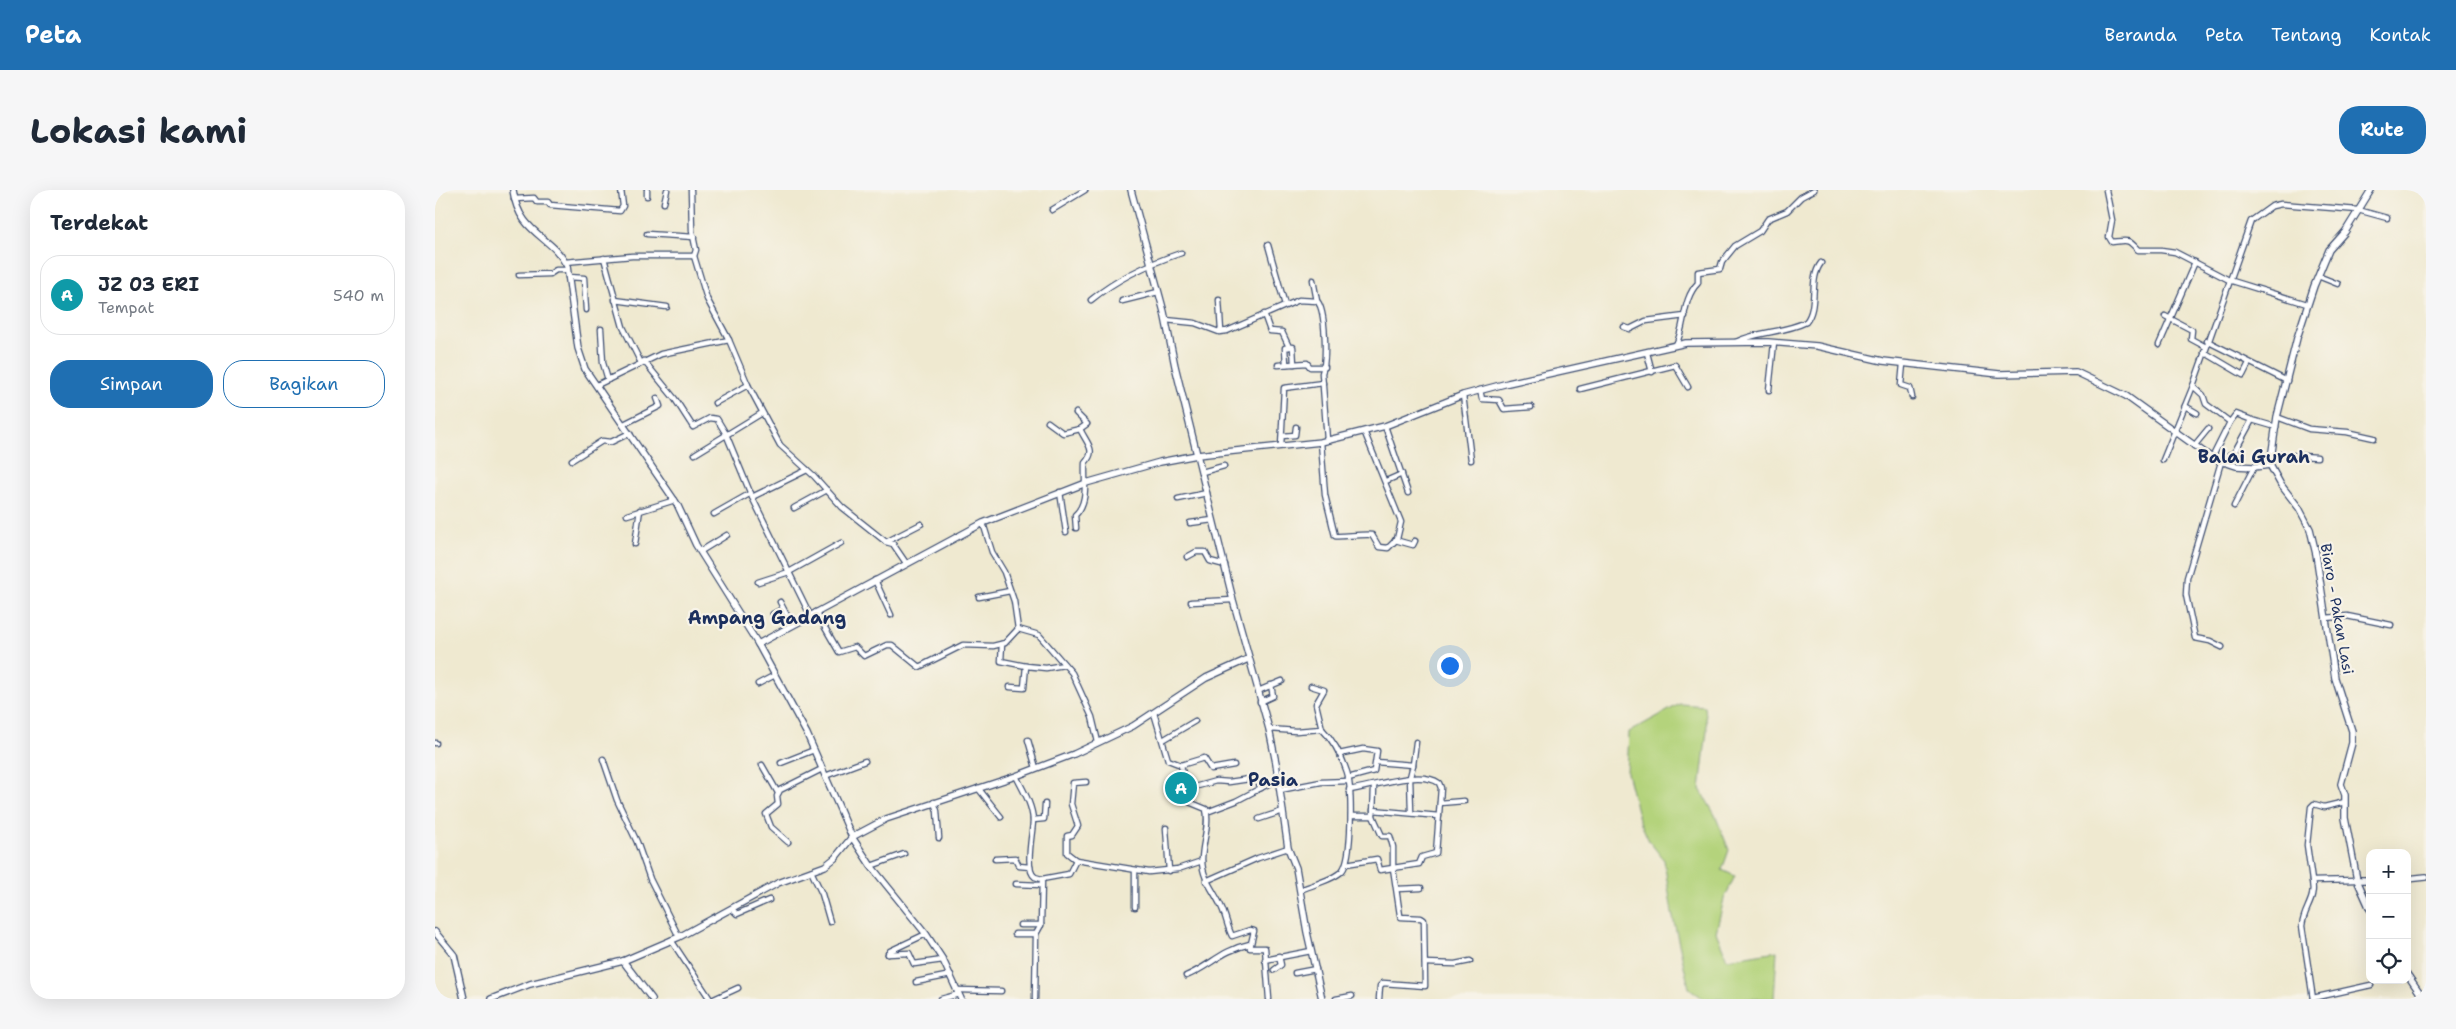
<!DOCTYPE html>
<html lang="id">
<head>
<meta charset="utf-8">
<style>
  :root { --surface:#fff; --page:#f6f6f7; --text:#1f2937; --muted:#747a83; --line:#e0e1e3; --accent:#1f6fb2 }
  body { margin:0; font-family:"Shantell Sans",sans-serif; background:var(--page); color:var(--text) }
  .controls { position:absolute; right:15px; bottom:15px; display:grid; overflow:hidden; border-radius:10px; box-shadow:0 5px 20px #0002 }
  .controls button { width:45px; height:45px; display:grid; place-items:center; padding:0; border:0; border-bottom:1px solid var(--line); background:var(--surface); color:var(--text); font:25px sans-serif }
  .you { position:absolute; left:1014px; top:475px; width:18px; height:18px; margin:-12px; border:4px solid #fff; border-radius:50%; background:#1a73e8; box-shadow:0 0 0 8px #1a73e833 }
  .badge { display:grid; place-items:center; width:32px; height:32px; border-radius:50%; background:var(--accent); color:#fff; font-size:16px; font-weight:700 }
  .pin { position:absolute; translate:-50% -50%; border:2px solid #fff; box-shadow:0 1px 5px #0006 }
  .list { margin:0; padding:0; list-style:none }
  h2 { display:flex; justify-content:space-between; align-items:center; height:65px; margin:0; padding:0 20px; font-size:21px }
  h2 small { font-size:16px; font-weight:400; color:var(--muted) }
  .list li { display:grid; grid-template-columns:32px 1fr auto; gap:15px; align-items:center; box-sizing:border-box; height:80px; margin:0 10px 10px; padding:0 10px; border:1px solid var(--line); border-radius:20px }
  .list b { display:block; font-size:19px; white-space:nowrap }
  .list p { margin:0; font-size:16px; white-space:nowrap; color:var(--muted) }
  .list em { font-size:16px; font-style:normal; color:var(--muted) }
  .actions { display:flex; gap:10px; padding:15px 20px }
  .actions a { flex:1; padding:11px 0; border:1px solid var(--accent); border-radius:20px; text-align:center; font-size:18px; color:var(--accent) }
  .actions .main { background:var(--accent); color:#fff }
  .icon { flex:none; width:28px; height:28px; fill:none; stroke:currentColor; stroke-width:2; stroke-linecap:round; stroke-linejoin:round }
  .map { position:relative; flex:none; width:1991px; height:809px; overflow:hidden; border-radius:20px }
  header { display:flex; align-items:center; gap:30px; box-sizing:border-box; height:70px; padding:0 25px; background:var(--accent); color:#fff }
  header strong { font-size:24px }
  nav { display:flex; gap:28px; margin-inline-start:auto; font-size:18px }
  .intro { display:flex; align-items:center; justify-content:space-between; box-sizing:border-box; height:120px; padding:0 30px }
  h1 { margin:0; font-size:35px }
  .button { padding:12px 22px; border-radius:20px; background:var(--accent); color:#fff; font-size:18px; font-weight:700 }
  main { display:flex; gap:30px; padding:0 30px }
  aside { flex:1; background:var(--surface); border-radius:20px; box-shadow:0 5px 20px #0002 }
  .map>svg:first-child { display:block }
  .green { fill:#b4d37b; stroke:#68816c }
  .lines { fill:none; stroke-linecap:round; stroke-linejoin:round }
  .minor-casing { stroke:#3b4b6f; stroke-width:7 }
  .tertiary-casing { stroke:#3b4b6f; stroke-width:8 }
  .minor { stroke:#fff; stroke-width:4.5 }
  .tertiary { stroke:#fff; stroke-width:5.5 }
  .labels { text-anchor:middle; stroke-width:4.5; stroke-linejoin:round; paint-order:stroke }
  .street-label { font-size:15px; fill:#1b2f5e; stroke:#f7f3e8 }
  .quarter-label { font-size:18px; font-weight:bold; fill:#1b2f5e; stroke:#f7f3e8 }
</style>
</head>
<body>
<header>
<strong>Peta</strong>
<nav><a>Beranda</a><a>Peta</a><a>Tentang</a><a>Kontak</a></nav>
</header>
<div class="intro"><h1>Lokasi kami</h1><a class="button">Rute</a></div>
<main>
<aside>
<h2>Terdekat<small></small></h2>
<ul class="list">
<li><span class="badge" style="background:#0f9aa8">A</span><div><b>JZ 03 ERI</b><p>Tempat</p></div><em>540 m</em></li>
</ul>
<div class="actions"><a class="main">Simpan</a><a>Bagikan</a></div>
</aside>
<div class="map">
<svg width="1991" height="809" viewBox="0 0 1991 809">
  <rect width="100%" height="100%" fill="#f7f3e8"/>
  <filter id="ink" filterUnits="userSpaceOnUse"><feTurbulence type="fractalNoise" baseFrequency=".02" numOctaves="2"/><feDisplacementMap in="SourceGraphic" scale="10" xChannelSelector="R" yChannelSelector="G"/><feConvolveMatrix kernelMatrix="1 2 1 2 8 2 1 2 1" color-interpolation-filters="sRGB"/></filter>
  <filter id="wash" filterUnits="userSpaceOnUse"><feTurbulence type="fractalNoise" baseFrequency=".0096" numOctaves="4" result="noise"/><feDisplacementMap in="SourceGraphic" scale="20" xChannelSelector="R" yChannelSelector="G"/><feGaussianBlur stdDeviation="1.12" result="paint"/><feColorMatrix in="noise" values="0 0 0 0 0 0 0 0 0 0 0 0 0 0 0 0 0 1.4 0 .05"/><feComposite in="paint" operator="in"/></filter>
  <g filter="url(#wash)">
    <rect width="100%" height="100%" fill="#efe9d0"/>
    <!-- green -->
    <path class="green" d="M1245 514 1270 516 1272 540 1265 599 1280 625 1294 660 1287 680 1300 686 1289 709 1281 742 1292 769 1342 761 1339 809H1269L1254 798 1237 723 1229 670 1214 651 1204 629 1192 583 1194 542Z"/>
  </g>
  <g filter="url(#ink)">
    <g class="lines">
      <defs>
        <g id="minor">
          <path d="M256 0 257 41 261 60 259 66 272 109 294 150 313 195 345 255 379 286 407 317 451 352 458 354 471 373"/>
          <path d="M1671 0 1677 30 1674 47 1677 52C1694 50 1693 49 1703 60H1726L1740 62 1794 90 1872 114"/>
          <path d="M212 6V0"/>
          <path d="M79 9 99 8 102 12H113L115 15 185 21 188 16 186 0"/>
          <path d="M229 13 232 0"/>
          <path d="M617 20 650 0"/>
          <path d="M212 44 259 47"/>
          <path d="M833 55 850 115"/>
          <path d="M169 68 188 137 206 173"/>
          <path d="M130 72 197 66H259"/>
          <path d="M84 85 115 84 121 80H132"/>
          <path d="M1883 86 1903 94"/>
          <path d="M133 87 149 88 151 120"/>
          <path d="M878 90 882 111"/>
          <path d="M180 110 232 117"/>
          <path d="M656 110C683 88 713 74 746 63"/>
          <path d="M784 110 786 141"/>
          <path d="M687 111 723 102"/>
          <path d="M829 124 835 141 847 142 854 157H858L859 174"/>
          <path d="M1730 126 1757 140 1756 149 1771 157"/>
          <path d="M731 130 760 133 784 142 792 141 864 110 882 111C891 120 892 171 887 183L892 250"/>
          <path d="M1189 137 1195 139 1211 131 1250 126"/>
          <path d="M166 139 168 173 173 190"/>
          <path d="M1772 151 1852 191"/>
          <path d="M1301 152C1323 141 1349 143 1371 132 1384 116 1373 90 1386 73"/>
          <path d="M1241 155C1251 134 1247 109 1263 93V82L1285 79 1287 72 1300 56 1325 41 1333 29 1352 21 1366 7 1379 0"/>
          <path d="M1724 155 1760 72"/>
          <path d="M1769 162 1808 185 1814 173"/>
          <path d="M1212 163 1217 182"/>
          <path d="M209 171 240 209 258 237 275 228 282 229 291 244 317 307 375 425"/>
          <path d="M851 174 850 158 854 157"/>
          <path d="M1468 174 1466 195 1475 198 1477 207"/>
          <path d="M843 175 872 173 875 177H890"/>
          <path d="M162 195 226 164 294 150"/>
          <path d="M1758 196 1768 205 1771 214 1795 232 1777 268"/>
          <path d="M1145 199 1240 175 1253 197"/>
          <path d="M1045 200 1047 209 1064 210 1069 219 1096 217"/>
          <path d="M1334 200 1339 153"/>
          <path d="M1028 205 1036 270"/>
          <path d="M280 213 313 195"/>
          <path d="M1750 216 1762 223"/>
          <path d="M641 223 652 234 645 239"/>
          <path d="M1842 227 1874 239 1912 242 1939 248"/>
          <path d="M613 232 628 243 645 239C652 254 662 260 650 273 649 290 654 313 640 325L641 338"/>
          <path d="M1795 232 1801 224 1817 230"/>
          <path d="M189 234 225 216 222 208"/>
          <path d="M950 236 973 303"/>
          <path d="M847 246 860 245 861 237"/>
          <path d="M886 252 890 305 900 346C905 347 927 344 937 345L944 357 953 358 962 349 966 332 929 241"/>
          <path d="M846 256 849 198 888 193"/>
          <path d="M1759 256 1773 239"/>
          <path d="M260 264 327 223"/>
          <path d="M1836 264 1882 267"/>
          <path d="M137 270 167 251 176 252 195 243"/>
          <path d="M1728 270 1758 196 1816 31 1837 16 1846 14 1923 20 1952 28"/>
          <path d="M1786 272 1752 388 1751 405 1760 448 1775 451 1787 457"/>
          <path d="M1789 273 1794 265 1799 263 1817 230 1841 237"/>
          <path d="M767 282 789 276"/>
          <path d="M951 291 967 284"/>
          <path d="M625 302 631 342"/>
          <path d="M317 307 372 280"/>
          <path d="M743 309 772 303"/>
          <path d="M1799 316 1819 277"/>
          <path d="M359 318 392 300"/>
          <path d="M279 324 316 303"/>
          <path d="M192 325 240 310"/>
          <path d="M548 333 557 362 569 382 579 411 583 439 604 445 637 483 657 527 663 552"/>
          <path d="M755 333 778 330"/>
          <path d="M960 350 978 355 980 351"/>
          <path d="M451 352 486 334"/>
          <path d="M200 354 205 320"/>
          <path d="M266 361 292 345"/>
          <path d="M752 367 761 362H770L775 371 790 375"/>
          <path d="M440 390 456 425"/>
          <path d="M323 392 354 382 406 353"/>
          <path d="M544 407 575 401"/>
          <path d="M345 412 357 435"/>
          <path d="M756 412 798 410"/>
          <path d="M381 422 404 462 420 457 429 466 452 455H457L484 477 528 455 558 456 570 453 583 439"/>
          <path d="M338 424 348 419"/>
          <path d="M1891 428 1912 426 1956 435"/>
          <path d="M567 454 566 471 591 476"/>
          <path d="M323 494 340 485"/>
          <path d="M876 496 889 500 881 514 887 539"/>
          <path d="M575 497 589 498 591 476 611 478 629 475"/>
          <path d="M823 501 847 491"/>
          <path d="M825 512 838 506 836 495"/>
          <path d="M719 523 733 570 746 575 754 612 771 619C775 636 767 653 767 670 767 688 779 701 786 716 791 726 792 736 797 746L815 740 819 741 815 758H830L834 809"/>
          <path d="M834 539 861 541 887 539C898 550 907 567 912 582 917 598 918 668 907 681 898 690 877 695 865 700"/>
          <path d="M593 550 601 578"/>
          <path d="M728 550 760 531"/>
          <path d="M0 553H1"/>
          <path d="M904 564 928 559 942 561 939 581 913 588"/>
          <path d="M168 569 182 610 202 652 215 689 244 747"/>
          <path d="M941 572 978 575 975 587 976 622"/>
          <path d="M346 573 379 560"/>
          <path d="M327 575 343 603"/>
          <path d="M746 575 769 568 776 579 799 575"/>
          <path d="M978 575 981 552"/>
          <path d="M390 586 430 571"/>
          <path d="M581 586C588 600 597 614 598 630 598 642 589 680 600 687L607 689 634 684 641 670 714 682 743 679 767 671"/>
          <path d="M939 597 938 626 947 646H955L958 657V678L965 725 966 727 986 728 989 730 990 796 948 793 945 796 944 809"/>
          <path d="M543 598 566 627"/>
          <path d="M752 599 781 591 794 592 821 588 826 598"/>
          <path d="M845 600 886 592 913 591"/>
          <path d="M499 612 502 621 504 648"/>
          <path d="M1005 613 1029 611"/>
          <path d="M938 620 1004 626"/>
          <path d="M772 622 801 611 843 589"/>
          <path d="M916 626H938"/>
          <path d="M824 629 848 621"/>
          <path d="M598 630 609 629 610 614"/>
          <path d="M731 638 734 681"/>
          <path d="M353 652 336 637 331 624 343 614 342 606 345 600 387 579"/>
          <path d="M560 669 580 668 584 676 595 677"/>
          <path d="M641 670 632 663V646L637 645 643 636 636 614 638 593 651 592"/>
          <path d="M911 674 942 669 945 680 984 674 987 667 1001 663 1006 598 1004 593C985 579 937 597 914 600"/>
          <path d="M436 676 469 664"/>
          <path d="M700 680V717"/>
          <path d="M376 681 387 704 395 732"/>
          <path d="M771 691 823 668 853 658"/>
          <path d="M1877 691 1872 655 1876 617 1879 614 1889 617 1910 612"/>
          <path d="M581 694 606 695"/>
          <path d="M962 699 986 698"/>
          <path d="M297 719 302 724 334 710"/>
          <path d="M585 735H606"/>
          <path d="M580 744H601"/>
          <path d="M236 750 275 809"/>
          <path d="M453 764 474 763 479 774 508 770"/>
          <path d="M453 764 455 761 491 744"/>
          <path d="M830 770 876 761"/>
          <path d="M990 773 1020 774 1035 771"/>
          <path d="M839 780 846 775 844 766"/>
          <path d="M860 783 881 779"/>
          <path d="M751 786C775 776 787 760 815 754"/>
          <path d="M481 792 516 785"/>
          <path d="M523 800 566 801"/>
          <path d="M1878 808 1936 795"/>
          <path d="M279 809 303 798"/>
          <path d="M506 809 524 804"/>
          <path d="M600 809 601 744 606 735 607 689"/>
          <path d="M901 809 917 806"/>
          <path d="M1878 809 1867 736C1869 717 1881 711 1877 691L1922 690"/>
        </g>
        <g id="tertiary">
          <path d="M78 0C84 45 117 45 132 76L143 158 150 179 242 314 261 355 323 454 372 544 417 647 436 676 491 744 508 770 526 809"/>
          <path d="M696 0 729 122 740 176 798 410 834 539 841 573 853 658 861 678 872 742 887 809"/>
          <path d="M323 454 548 333 651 293 725 272 762 265 886 252 950 236 1028 205 1073 193 1251 153 1333 152 1382 156 1448 171 1564 184 1641 182 1691 206 1777 268 1801 276 1819 277 1835 275"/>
          <path d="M1972 689 1991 687"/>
          <path d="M1922 690H1935"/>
          <path d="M1935 719 1922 690 1910 628V605L1906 594 1917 553V541L1900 488 1881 364 1875 339 1864 318 1846 295 1835 275 1842 227 1862 148 1879 96 1894 60 1910 42 1936 0"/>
          <path d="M0 742 19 765 29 809"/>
          <path d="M188 771 217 809"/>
          <path d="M1972 784 1989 809"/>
          <path d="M56 809 95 794 188 771 244 747 343 693 390 676 400 668 417 647 451 629 581 586 639 564 698 536 771 488 813 469"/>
        </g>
      </defs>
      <!-- minor casing -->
      <use href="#minor" class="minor-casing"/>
      <!-- tertiary casing -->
      <use href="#tertiary" class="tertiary-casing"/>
      <!-- minor -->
      <use href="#minor" class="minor"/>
      <!-- tertiary -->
      <use href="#tertiary" class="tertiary"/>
    </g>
  </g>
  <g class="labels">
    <!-- street labels -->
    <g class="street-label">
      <text transform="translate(1902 419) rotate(80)" y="5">Biaro - Pakan Lasi</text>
    </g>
    <!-- quarter labels -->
    <g class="quarter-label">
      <text x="1819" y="273">Balai Gurah</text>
      <text x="332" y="434">Ampang Gadang</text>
      <text x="838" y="596">Pasia</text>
    </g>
  </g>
</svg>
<div class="controls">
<button>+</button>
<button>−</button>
<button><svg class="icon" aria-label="locate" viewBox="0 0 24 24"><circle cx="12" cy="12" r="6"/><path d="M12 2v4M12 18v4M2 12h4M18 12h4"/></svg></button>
</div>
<div class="you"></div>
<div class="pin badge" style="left:746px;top:598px;background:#0f9aa8">A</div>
</div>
</main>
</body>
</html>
